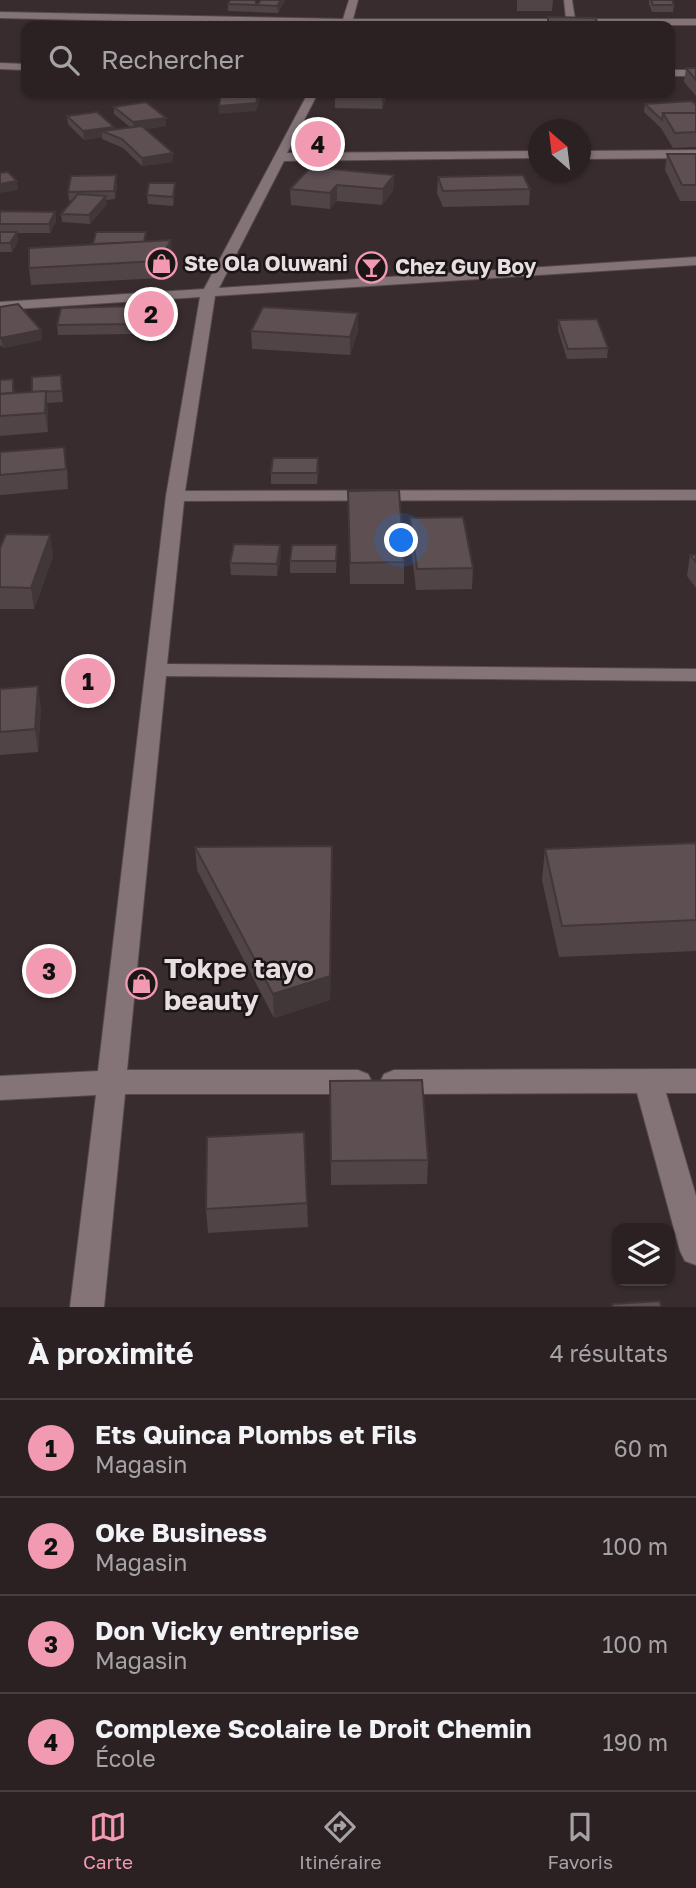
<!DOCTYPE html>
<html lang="fr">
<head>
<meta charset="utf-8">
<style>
  :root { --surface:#2b2123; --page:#372e30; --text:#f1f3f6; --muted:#a6a3a6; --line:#473e41; --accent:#f19ab2 }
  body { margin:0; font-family:"Golos Text",sans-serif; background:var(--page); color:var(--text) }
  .controls { position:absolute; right:21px; bottom:21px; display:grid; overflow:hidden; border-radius:14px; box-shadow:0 2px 5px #0004 }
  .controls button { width:63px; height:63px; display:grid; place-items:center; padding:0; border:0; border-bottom:2px solid var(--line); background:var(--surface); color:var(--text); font:35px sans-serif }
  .compass { position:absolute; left:528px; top:119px; width:63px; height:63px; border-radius:50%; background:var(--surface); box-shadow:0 2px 5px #0004; rotate:332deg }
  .you { position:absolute; left:402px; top:541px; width:24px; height:24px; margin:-18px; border:5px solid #fff; border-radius:50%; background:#1a73e8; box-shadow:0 0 0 10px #1a73e833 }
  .badge { display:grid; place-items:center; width:46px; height:46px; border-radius:50%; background:var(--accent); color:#111; font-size:23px; font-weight:700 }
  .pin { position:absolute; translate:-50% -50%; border:4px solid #fff; box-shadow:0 2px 7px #0006 }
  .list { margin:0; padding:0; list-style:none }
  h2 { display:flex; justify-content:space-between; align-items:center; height:91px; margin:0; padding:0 28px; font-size:30px }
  h2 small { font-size:23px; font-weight:400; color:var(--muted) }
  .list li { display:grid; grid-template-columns:46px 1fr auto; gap:21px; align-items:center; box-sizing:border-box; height:98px; padding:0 28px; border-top:2px solid var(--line) }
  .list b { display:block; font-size:26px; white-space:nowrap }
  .list p { margin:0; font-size:23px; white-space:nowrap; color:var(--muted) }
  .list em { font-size:23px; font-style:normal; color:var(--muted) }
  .icon { flex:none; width:38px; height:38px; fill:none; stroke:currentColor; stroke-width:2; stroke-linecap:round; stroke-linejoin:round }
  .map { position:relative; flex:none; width:696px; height:1307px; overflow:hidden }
  .search { position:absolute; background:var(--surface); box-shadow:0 2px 5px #0004; left:21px; right:21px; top:21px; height:77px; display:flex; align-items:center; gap:18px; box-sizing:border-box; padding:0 24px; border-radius:14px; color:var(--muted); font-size:26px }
  .sheet { height:483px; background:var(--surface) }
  nav { display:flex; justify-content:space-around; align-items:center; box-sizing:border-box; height:98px; border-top:2px solid var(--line); background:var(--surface); font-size:19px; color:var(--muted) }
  nav a { display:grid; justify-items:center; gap:4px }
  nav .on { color:var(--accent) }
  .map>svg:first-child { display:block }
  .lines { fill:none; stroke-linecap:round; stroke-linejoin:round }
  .minor-casing { stroke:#54494b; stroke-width:2 }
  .minor { fill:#847478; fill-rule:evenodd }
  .wall { fill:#504447 }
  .shaded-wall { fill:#413739 }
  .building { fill:#5d4f52; stroke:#413739; stroke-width:2 }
  .labels { text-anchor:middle; stroke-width:5; stroke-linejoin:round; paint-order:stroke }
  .far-poi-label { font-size:21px; font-weight:bold; fill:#e7dee0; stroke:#1c1618; text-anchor:start }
  .near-poi-label { font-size:28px; font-weight:bold; fill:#e7dee0; stroke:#1c1618; text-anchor:start }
</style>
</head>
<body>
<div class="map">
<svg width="696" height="1307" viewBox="0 0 696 1307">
  <rect width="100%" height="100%" fill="#392c2f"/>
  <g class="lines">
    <defs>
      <g id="minor">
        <path d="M349 0H358L353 19H566L564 0H572L575 19H696V25L341 26 0 18V12L343 19Z"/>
        <path d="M0 63 26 64V70L0 69Z"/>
        <rect x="670" y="70" width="26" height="6"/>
        <path d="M308 93H318L287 153 538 151V158L284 161 219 288 696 257V265L215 296 185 491 696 490V500L184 501 167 664 696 669V681L166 676 127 1070H358L368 1074 372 1082 368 1090 358 1094H125L104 1307H70L96 1095 0 1100V1076L98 1071 166 496 200 297 0 310V302L204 289Z"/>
        <path d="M696 150V158L580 159V151Z"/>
        <path d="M696 1069V1093H666L696 1196V1265L685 1261 680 1251 637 1093 394 1094 384 1090 380 1082 384 1074 394 1070Z"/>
      </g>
    </defs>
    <!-- minor casing -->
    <use href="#minor" class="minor-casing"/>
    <!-- minor -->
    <use href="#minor" class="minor"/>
  </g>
  <!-- wall -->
  <g class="wall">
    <path d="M517 0H553L552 11H517Z"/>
    <path d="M649 0H672L674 5 673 12H652L649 4Z"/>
    <path d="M285 1 278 13 228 11V4L257 5Z"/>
    <path d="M548 17 597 24V26H548Z"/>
    <path d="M686 68H696V96L684 82Z"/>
    <path d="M335 93H388L382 109 335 108Z"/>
    <path d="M479 93H517V96L484 98Z"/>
    <path d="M645 104 696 105V147L673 148 661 128 644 112Z"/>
    <path d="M114 107 166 118V126L146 129 173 153V162L142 166 123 148 102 139V137L84 140 68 124 67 116 114 130 130 127 114 114Z"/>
    <path d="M667 154H696V201H680L665 170Z"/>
    <path d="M394 175 393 191 382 205 337 201 330 209 291 205 290 189Z"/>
    <path d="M438 177 530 189 529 205 443 207 437 193Z"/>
    <path d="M175 183V192L173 206 148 204 147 195Z"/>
    <path d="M117 184 115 199 106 200 107 204 90 224 62 222 61 214 73 200 69 201 68 192Z"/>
    <path d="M0 211 55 212 56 221 50 233H17L18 241 12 252H0Z"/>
    <path d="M146 241 172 257 160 278 31 285 29 268Z"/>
    <path d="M0 307 42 340 3 348 0 345Z"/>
    <path d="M358 313V331L350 355 252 349 251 331Z"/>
    <path d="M136 316 133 334 58 335 57 325Z"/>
    <path d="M558 320 608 348 607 358 567 359 558 330Z"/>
    <path d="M61 375 63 402 47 403 48 432 0 436V380L15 390 14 393 32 392Z"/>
    <path d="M0 452 67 466 68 489 0 495Z"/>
    <path d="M319 469 317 484H271V473Z"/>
    <path d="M348 491 404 562V584H350Z"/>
    <path d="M410 518 473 568 472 589 416 590 410 539Z"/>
    <path d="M337 545 336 573H290V561Z"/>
    <path d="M0 548 53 556 34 609H0Z"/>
    <path d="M690 555H696V588L687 576Z"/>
    <path d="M281 557 277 576 231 575 230 563Z"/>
    <path d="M0 689 41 708 38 752 0 755Z"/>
    <path d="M696 843V951L559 957 542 880 545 849Z"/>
    <path d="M332 846 330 1000 274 1018 197 870 195 847Z"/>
    <path d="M330 1081 428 1160 427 1184 331 1185Z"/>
    <path d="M304 1132 308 1227 208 1233 206 1209Z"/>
  </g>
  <!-- shaded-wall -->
  <g class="shaded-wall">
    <path d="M281 0H285V1L278 13 277 6Z"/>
    <path d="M259 93H262V95L256 111 219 114V106Z"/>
    <path d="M383 93H388L382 109V95Z"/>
    <path d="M166 118V126L134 131 133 122Z"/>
    <path d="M114 127 115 135 102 131V137L84 140 83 131Z"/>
    <path d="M173 153V162L142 166V158Z"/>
    <path d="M116 175 117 184 115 199 114 191Z"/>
    <path d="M394 175 393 191 382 205 383 189Z"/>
    <path d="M17 181 18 190 0 193V184Z"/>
    <path d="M175 183V192L173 206V197Z"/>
    <path d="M337 185V201L330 209V193Z"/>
    <path d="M106 196 107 204 90 224 89 215Z"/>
    <path d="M55 212 56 221 50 233 49 224Z"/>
    <path d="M17 232 18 241 12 252 10 243Z"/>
    <path d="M171 240 172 257 160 278 159 261Z"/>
    <path d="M135 306 136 316 133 334 132 324Z"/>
    <path d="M358 313V331L350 355V337Z"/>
    <path d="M41 330 42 340 3 348 1 338Z"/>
    <path d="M46 391 48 410V432L45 413Z"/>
    <path d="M318 458 319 469 317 484V473Z"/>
    <path d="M50 535 53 556 34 609 31 588Z"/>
    <path d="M280 545 281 557 277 576V564Z"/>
    <path d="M38 686 41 708 38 752 35 729Z"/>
    <path d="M332 846 330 1000 274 1018 273 994Z"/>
  </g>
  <!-- building -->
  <g class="building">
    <path d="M230 0H255L257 5 228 4Z"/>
    <path d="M261 0H281L277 6 257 5Z"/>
    <path d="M651 0H672L674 5H653Z"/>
    <path d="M548 17 596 18 597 24 548 23Z"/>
    <path d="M37 23H93L92 26H36Z"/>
    <path d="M686 68H696V80Z"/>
    <path d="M221 93H259L256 103 219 106Z"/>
    <path d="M335 93H383L382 95Z"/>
    <path d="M692 101 696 105V113H663L662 120 645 104Z"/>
    <path d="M146 102 166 118 133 122 114 107Z"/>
    <path d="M97 112 114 127 83 131 67 116Z"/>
    <path d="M663 113H696V132L675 133Z"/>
    <path d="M142 126 173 153 142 158 122 139 102 131Z"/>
    <path d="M667 154H696V185H682Z"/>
    <path d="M311 167 394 175 383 189 337 185 330 193 290 189Z"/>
    <path d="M8 172 17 181 0 184V173Z"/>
    <path d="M116 175 114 191 68 192 71 176Z"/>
    <path d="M523 175 530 189 443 191 438 177Z"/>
    <path d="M149 183H175L173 197 147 195Z"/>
    <path d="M78 194 106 196 89 215 61 214Z"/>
    <path d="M0 211 55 212 49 224H0Z"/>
    <path d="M0 232H17L10 243H0Z"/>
    <path d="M96 232H146L144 242 93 244Z"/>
    <path d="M171 240 159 261 29 268V248Z"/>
    <path d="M18 304 41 330 1 338 0 336V307Z"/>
    <path d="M135 306 132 324 57 325 61 308Z"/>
    <path d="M263 307 358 313 350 337 251 331Z"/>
    <path d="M597 319 608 348 568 349 558 320Z"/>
    <path d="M61 375 62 391 32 392V377Z"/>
    <path d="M13 379V393L0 394V380Z"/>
    <path d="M46 391 45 413 0 416V394Z"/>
    <path d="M64 447 66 469 0 475V452Z"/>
    <path d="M273 458H318L317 473H271Z"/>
    <path d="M399 490 404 562 350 563 348 491Z"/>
    <path d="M463 517 473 568 417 569 410 518Z"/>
    <path d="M6 534 50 535 31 588 0 587V548Z"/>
    <path d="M234 544 280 545 277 564 230 563Z"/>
    <path d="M292 545H337L336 561H290Z"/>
    <path d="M690 555H696V562Z"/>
    <path d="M38 686 35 729 0 732V689Z"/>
    <path d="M696 843V920L562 926 545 849Z"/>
    <path d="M332 846 330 976 273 994 195 847Z"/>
    <path d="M422 1080 428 1160 331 1161 330 1081Z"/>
    <path d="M304 1132 307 1203 206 1209 207 1137Z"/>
    <path d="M660 1301 661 1307H613L612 1304Z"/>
  </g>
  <!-- icons -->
  <defs>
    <symbol id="shop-ring" viewBox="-11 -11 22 22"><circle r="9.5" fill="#1c1618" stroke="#f19ab2" stroke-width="1.5"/><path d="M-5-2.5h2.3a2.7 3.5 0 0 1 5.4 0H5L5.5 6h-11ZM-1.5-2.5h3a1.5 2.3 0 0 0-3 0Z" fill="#f19ab2"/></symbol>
    <symbol id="bar-ring" viewBox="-11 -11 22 22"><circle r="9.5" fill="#1c1618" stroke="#f19ab2" stroke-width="1.5"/><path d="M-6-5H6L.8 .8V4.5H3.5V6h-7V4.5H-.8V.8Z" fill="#f19ab2"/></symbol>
  </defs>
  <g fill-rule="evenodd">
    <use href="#shop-ring" x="144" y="246" width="35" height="35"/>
    <use href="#bar-ring" x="354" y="250" width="35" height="35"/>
    <use href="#shop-ring" x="124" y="966" width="35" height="35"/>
  </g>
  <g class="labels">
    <!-- far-poi labels -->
    <g class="far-poi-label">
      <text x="184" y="271">Ste Ola Oluwani</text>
      <text x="395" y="274">Chez Guy Boy</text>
    </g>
    <!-- near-poi labels -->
    <g class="near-poi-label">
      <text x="164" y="978">Tokpe tayo<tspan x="164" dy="32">beauty</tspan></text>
    </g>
  </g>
</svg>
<div class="controls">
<button><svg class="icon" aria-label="layers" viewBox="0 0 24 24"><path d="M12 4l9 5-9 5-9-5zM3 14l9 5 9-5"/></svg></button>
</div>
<svg class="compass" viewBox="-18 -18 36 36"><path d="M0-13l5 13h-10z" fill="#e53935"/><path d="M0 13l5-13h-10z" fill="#a6a3a6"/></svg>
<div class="you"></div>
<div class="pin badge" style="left:88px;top:681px">1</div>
<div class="pin badge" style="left:151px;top:314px">2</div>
<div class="pin badge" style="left:49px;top:971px">3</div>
<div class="pin badge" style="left:318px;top:144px">4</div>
<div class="search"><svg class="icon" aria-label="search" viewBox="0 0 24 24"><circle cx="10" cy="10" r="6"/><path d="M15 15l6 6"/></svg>Rechercher</div>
</div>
<section class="sheet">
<h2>À proximité<small>4 résultats</small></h2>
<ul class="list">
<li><span class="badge">1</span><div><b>Ets Quinca Plombs et Fils</b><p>Magasin</p></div><em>60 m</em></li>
<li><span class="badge">2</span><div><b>Oke Business</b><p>Magasin</p></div><em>100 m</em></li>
<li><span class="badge">3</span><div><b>Don Vicky entreprise</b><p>Magasin</p></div><em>100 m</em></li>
<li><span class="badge">4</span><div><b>Complexe Scolaire le Droit Chemin</b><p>École</p></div><em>190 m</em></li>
</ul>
</section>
<nav>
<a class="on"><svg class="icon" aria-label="map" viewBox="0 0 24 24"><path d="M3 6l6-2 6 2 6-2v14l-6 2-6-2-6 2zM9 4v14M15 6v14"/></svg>Carte</a>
<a><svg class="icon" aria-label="directions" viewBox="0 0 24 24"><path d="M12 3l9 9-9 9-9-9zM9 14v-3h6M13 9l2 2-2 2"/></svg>Itinéraire</a>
<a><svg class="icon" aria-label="saved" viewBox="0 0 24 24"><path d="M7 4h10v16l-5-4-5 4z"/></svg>Favoris</a>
</nav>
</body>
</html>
